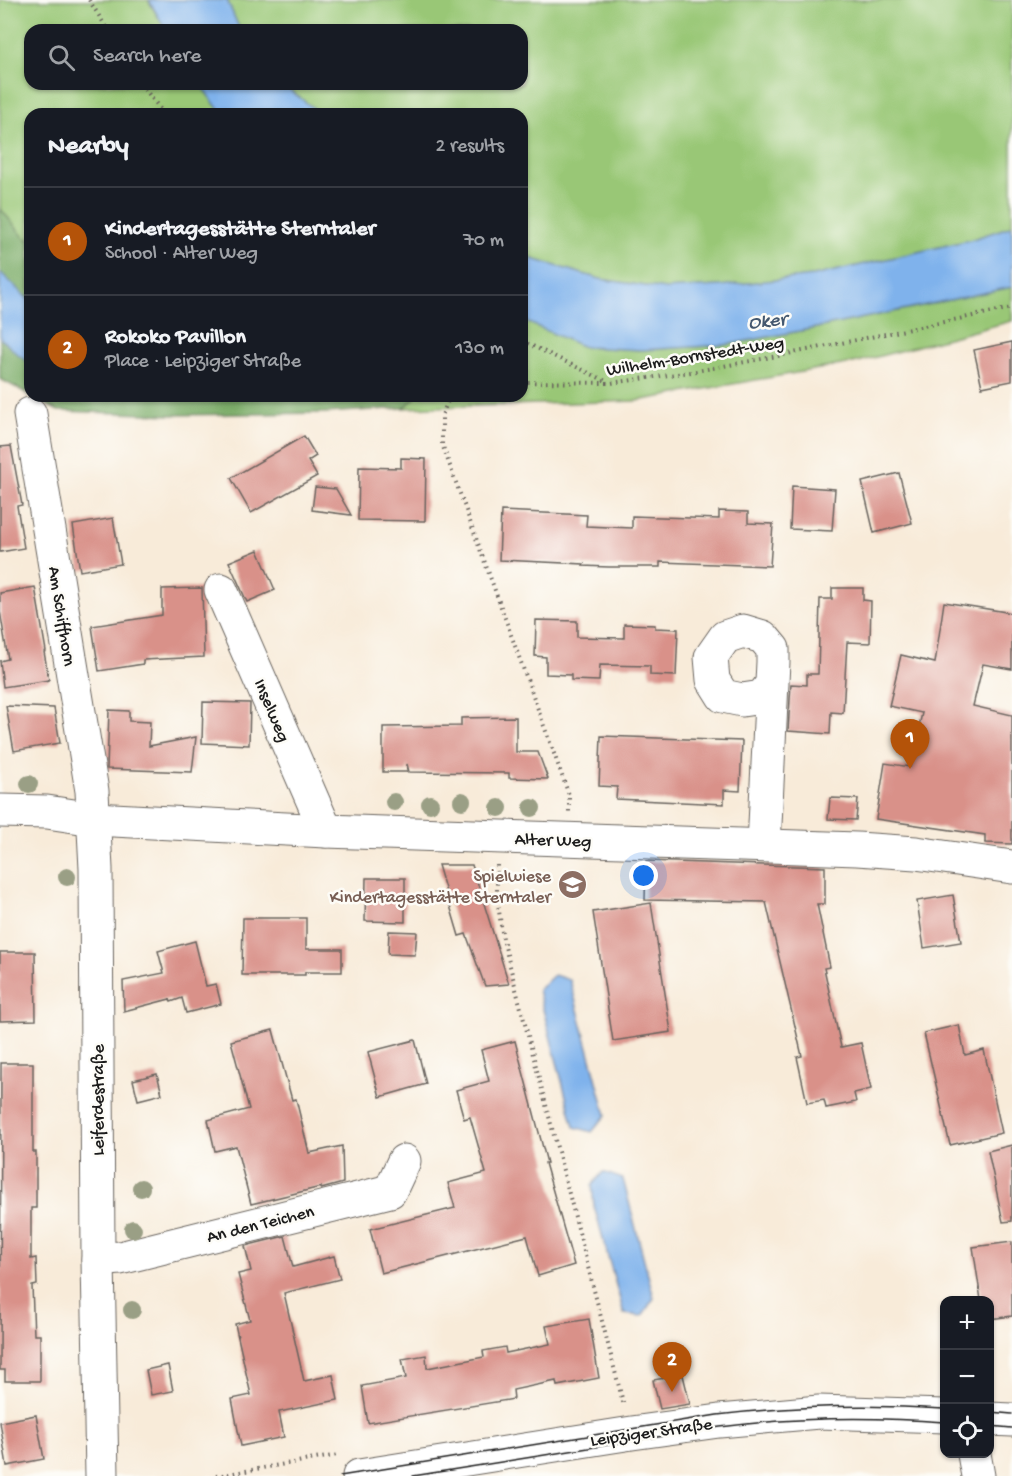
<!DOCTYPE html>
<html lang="en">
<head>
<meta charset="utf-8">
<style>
  :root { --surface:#171b24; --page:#20242c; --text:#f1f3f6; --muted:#9ea1a6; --line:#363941; --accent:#b45309 }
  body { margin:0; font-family:"Gochi Hand",sans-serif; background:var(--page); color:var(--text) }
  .controls { position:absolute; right:18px; bottom:18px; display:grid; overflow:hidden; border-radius:12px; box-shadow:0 2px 4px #0004 }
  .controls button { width:54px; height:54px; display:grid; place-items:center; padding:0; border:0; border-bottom:2px solid var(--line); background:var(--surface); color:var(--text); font:30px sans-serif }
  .you { position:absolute; left:644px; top:876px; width:21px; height:21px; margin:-15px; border:4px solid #fff; border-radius:50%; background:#1a73e8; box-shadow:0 0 0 9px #1a73e833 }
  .badge { display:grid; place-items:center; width:39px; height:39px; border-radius:50%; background:var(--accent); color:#fff; font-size:20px; font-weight:700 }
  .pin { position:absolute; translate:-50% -50px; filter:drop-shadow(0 2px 3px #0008) }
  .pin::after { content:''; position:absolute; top:32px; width:21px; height:18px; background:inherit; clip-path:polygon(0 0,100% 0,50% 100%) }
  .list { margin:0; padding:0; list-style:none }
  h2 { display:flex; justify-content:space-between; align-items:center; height:78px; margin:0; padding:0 24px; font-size:26px }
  h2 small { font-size:20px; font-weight:400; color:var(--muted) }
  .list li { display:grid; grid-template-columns:39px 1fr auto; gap:18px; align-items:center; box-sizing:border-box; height:108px; padding:0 24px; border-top:2px solid var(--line) }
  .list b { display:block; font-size:22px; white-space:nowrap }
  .list p { margin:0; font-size:20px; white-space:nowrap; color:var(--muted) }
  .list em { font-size:20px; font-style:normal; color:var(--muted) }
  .icon { flex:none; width:33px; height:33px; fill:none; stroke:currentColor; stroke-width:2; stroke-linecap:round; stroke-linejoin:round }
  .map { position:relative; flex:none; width:1012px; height:1476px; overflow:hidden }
  .search { position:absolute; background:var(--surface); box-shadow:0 2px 4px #0004; left:24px; top:24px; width:504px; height:66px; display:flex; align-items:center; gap:15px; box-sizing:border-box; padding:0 21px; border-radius:18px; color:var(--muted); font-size:22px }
  .panel { position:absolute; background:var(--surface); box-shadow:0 2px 4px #0004; left:24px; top:108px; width:504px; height:294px; border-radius:18px }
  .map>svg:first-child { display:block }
  .green { fill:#99c776; stroke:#5a7249; stroke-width:1.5 }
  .forest { fill:#7aac67; stroke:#4b6442; stroke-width:1.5 }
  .water { fill:#7fb2ec; stroke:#4e6784; stroke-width:1.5 }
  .building { fill:#d99189 }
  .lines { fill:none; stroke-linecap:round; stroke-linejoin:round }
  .minor-casing { stroke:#69645e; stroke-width:35 }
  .path { stroke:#69645e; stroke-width:4; stroke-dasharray:1.5 4.5; stroke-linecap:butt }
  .minor { stroke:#fff; stroke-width:33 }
  .tram { stroke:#1c1c1c; stroke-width:1.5 }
  .tree { fill:#9a9f85 }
  .labels { text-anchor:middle; stroke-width:5; stroke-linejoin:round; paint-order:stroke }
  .street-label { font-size:18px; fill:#1c1c1c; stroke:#fdfcf7 }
  .education-label { font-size:18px; fill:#785e54; stroke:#fdfcf7; text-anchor:end }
  .water-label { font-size:20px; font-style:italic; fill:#44586f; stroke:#fdfcf7 }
</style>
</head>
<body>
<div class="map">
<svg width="1012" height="1476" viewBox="0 0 1012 1476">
  <rect width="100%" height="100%" fill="#fdfcf7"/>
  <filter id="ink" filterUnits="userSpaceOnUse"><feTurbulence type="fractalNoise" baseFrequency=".0167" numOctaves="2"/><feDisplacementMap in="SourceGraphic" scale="12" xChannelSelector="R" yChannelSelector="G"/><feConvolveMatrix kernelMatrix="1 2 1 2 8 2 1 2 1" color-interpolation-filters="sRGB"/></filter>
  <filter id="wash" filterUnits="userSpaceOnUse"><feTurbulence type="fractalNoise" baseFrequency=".008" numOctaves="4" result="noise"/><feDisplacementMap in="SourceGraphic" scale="24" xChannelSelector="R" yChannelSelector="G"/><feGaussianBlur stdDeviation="1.35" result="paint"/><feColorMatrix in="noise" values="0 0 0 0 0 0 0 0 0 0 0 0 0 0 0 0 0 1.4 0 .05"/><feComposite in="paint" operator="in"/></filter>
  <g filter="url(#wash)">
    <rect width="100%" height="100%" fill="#f8ebd9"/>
    <!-- green -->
    <g class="green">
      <path d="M0 0H148L166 30H30V84H200L222 114H30V241L23 237 0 208Z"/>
      <path d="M227 0H1012V226L970 240 813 276 720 286 665 289 600 279 522 256V114H321L291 91 285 84H522V30H240Z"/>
      <path d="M1012 287V321L858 362 637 401 404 408 417 396H522V320L584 347 642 350 725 345 816 328Z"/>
    </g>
    <!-- forest -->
    <g class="forest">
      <path d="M0 208 23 236 30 241V301L0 272Z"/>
      <path d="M0 338 20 356 30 363V395L0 379Z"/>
      <path d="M31 396H417L404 408 325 413 173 415 58 411Z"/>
    </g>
    <!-- water -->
    <g class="water">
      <path d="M149 0H227L240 30H166Z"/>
      <path d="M200 84H285L291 91 321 114H222Z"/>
      <path d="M1012 226V287L816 328 725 345 642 350 584 347 522 320V256L600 279 665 289 720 286 813 276 970 240Z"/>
      <path d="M0 272 30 301V363L20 356 0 338Z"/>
      <path d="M554 975 570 980 606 1115 592 1132 574 1127 538 990Z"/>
      <path d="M603 1172 623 1179 654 1298 642 1316 624 1314 594 1206 592 1185Z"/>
    </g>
    <g id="blocks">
      <!-- building -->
      <g class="building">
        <path d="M1012 342V381L982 387 974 350Z"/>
        <path d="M304 436 316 456 308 461 317 476 251 513 231 478Z"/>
        <path d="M11 446 22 505 17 506 24 548 0 552V447Z"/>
        <path d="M401 458 426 459 425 521 358 520 359 467 401 468Z"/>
        <path d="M899 473 912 523 874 533 862 482Z"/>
        <path d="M792 486 835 489 832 531 790 529Z"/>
        <path d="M315 487 336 489 351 515 312 510Z"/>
        <path d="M501 511 587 515 586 526 632 528V516L719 519V511L748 512V523L773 524 770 566 660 562V567H609L583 566 584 564 499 560Z"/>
        <path d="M113 518 121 564 80 571 73 525Z"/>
        <path d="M258 550 275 590 247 602 229 562Z"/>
        <path d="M35 587 46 651 44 652 49 680 3 687 0 661 8 659 0 611V593Z"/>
        <path d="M202 588 204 657 143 660V664L99 671 92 626 162 615V589Z"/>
        <path d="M832 588H863V600L871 601 870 643 847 642 843 713 831 712 830 734 788 731 791 684 807 685V674H818L820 599H832Z"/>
        <path d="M944 602 1012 613V669L983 664 973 706 1012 715V844L985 843V835L876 819 885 763 910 767 922 713 889 706 901 655 935 663Z"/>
        <path d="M536 620 577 621V637L624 638V624L655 625V628L678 629 676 676 650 675V666L600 665 599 681 571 680V675L546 674V657L535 656Z"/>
        <path d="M203 702 250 703 249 745 202 743Z"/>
        <path d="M6 706 54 708 60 743 14 751Z"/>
        <path d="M109 710 129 711V721L150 722 149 746 196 737 192 772 107 769Z"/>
        <path d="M516 717V752H538L548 779 509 778V773L409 772 407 764V772H383V727L461 726V718Z"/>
        <path d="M601 736 742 741 740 791 724 790V804L616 799 617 787 599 786Z"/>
        <path d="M830 798 858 799 856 820 828 819Z"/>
        <path d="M646 861 825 867V904H817L830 967 824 968 841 1047 861 1043 871 1089 854 1093 856 1102 826 1108 824 1100 807 1103 797 1057 802 1056 766 902 645 900Z"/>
        <path d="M438 865H472L509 984 485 986 466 934 459 936Z"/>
        <path d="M366 878H405V922L365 921Z"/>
        <path d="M953 895 961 942 924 948 917 901Z"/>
        <path d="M651 903 671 1032 613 1041 593 912Z"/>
        <path d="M243 918H306V949H342V972H305V975H242Z"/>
        <path d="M389 931 417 932 415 955 388 954Z"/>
        <path d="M195 941 206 986 216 984 221 1004 186 1013 182 998 171 1002 170 999 124 1011 123 981 164 973 158 951Z"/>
        <path d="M0 952H35L36 1020 0 1021Z"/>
        <path d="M959 1025 965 1055 984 1050 1002 1133 950 1145 924 1033Z"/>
        <path d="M273 1030 292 1100 296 1099 309 1153 342 1146 343 1183 321 1189V1187L251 1204 236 1146 215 1151 208 1120 249 1109 231 1041Z"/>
        <path d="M415 1040 426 1084 380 1097 368 1052Z"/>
        <path d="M515 1041 547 1163H545L574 1265 538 1276 527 1236 381 1273 370 1229 455 1208 448 1183 486 1173 470 1117 464 1119 456 1090 489 1081 481 1050Z"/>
        <path d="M1 1063H33V1152H36V1208H31V1259L36 1258 37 1285 32 1286 34 1335H40V1381H5V1370H0Z"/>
        <path d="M157 1074 162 1094 138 1100 133 1080Z"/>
        <path d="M1012 1145V1221L1003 1222 988 1151Z"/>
        <path d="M285 1236 293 1267 334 1256 340 1279 284 1293 304 1381 333 1375 338 1400 279 1412 284 1437 241 1446 232 1399 251 1395 235 1324 250 1320 238 1274 251 1271 245 1246Z"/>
        <path d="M1012 1242V1316L990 1319V1300H981L973 1247Z"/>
        <path d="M589 1319 599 1378 557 1386 556 1381 513 1390 514 1399 368 1423 362 1386 406 1378 402 1359 426 1355 427 1368 484 1357 483 1351 505 1347 506 1353 550 1344 546 1326Z"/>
        <path d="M168 1365 173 1391 151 1395 146 1370Z"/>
        <path d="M683 1375 690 1404 660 1409 653 1380Z"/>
        <path d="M36 1415 44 1459 7 1466 0 1422Z"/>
      </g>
    </g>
  </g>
  <g filter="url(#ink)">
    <use href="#blocks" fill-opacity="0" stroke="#69645e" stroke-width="1.5"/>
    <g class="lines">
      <defs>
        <g id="minor">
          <path d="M30 414 92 791 96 869 98 1260 102 1476"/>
          <path d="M221 590 326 831"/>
          <path d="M0 811 47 812 94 819 326 831 857 849 916 853 1012 867"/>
          <path d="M764 845 773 662V649L763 637 743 631 725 637 711 657 713 680 723 696 742 700 762 697 772 684"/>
          <path d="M98 1260 120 1258 390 1191 404 1161"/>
          <path d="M990 1419 1012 1420"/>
          <path d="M974 1454 978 1476"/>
          <path d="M359 1476 632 1433 719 1421 819 1412 944 1416"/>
        </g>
      </defs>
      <!-- minor casing -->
      <use href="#minor" class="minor-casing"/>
      <!-- path -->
      <g class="path">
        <path d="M89 0 108 30"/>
        <path d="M141 84 164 114"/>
        <path d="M522 341 608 382"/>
        <path d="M522 382 611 383 691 372 783 355 1012 308"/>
        <path d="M450 396 442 415V444L569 795V812"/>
        <path d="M497 865V897L503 939 624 1406"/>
        <path d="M216 1476 338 1455"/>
      </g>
      <!-- minor -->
      <use href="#minor" class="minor"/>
      <!-- tram -->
      <g class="tram">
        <path d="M990 1412 1012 1414"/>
        <path d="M990 1426 1012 1428"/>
        <path d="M340 1476 717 1415C793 1406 868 1404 944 1409"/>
        <path d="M413 1476 720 1427C797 1417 868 1416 944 1422"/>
      </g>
    </g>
    <!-- trees -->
    <g class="tree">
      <circle cx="29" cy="784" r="9"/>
      <circle cx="462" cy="801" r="9"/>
      <circle cx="394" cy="802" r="9"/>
      <circle cx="430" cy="804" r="9"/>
      <circle cx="499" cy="808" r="9"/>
      <circle cx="532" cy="808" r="9"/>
      <circle cx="67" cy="877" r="9"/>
      <circle cx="141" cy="1188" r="9"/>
      <circle cx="133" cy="1229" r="9"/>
      <circle cx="132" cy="1310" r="9"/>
    </g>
  </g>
  <!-- icons -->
  <defs>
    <symbol id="school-disc" viewBox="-11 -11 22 22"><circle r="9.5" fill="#8d6e63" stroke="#fdfcf7"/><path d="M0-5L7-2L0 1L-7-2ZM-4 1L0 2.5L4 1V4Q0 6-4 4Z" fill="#fff"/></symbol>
  </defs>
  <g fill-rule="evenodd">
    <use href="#school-disc" x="556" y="868" width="33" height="33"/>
  </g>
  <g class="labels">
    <!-- street labels -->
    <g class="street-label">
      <text transform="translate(695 355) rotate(-9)" y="6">Wilhelm-Bornstedt-Weg</text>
      <text transform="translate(63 616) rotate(81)" y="6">Am Schiffhorn</text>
      <text transform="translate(273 710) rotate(67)" y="6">Inselweg</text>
      <text transform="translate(553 839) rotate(2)" y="6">Alter Weg</text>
      <text transform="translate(97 1100) rotate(-90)" y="6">Leiferdestraße</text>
      <text transform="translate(260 1223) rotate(-14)" y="6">An den Teichen</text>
      <text transform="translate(651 1431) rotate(-8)" y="6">Leipziger Straße</text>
    </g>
    <!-- education labels -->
    <g class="education-label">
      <text x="551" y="881">Spielwiese<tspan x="551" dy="21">Kindertagesstätte Sterntaler</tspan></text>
    </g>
    <!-- water labels -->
    <g class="water-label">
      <text transform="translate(767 319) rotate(-6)" y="7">Oker</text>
    </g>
  </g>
</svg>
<div class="controls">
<button>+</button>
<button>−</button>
<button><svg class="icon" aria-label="locate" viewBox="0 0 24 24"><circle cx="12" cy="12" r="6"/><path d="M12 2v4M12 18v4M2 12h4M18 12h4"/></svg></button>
</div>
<div class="you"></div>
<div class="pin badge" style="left:910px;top:769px">1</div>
<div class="pin badge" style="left:672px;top:1392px">2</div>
<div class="search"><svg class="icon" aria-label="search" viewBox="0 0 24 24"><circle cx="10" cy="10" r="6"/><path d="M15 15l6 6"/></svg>Search here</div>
<section class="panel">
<h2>Nearby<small>2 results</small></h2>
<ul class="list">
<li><span class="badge">1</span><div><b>Kindertagesstätte Sterntaler</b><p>School · Alter Weg</p></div><em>70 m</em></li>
<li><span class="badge">2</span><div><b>Rokoko Pavillon</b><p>Place · Leipziger Straße</p></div><em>130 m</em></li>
</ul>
</section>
</div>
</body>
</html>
